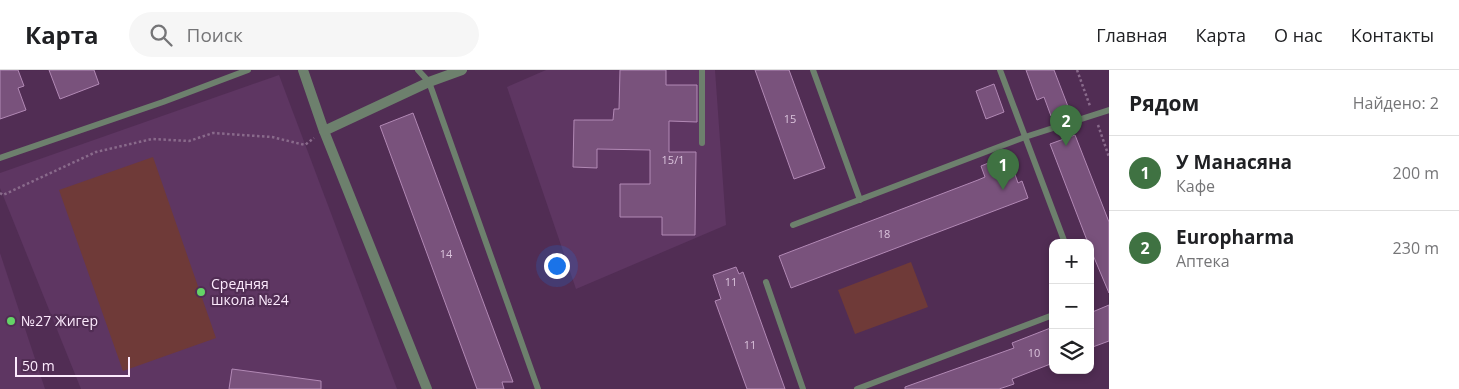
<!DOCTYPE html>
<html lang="ru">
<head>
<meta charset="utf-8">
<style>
  :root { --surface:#fff; --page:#f6f6f6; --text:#202124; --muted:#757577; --line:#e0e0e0; --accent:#3f7242 }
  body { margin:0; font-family:"Open Sans",sans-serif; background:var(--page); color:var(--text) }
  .controls { position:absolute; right:15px; bottom:15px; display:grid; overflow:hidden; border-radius:10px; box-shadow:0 2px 8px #0003 }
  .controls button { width:45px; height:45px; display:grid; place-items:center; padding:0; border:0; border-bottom:1px solid var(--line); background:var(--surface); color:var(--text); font:25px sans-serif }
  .scale { position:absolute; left:15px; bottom:12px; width:115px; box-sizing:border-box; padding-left:5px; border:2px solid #fceafd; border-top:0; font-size:14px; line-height:18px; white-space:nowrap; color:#fceafd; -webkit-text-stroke:4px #512d54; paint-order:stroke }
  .you { position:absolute; left:556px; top:195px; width:18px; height:18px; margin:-12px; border:4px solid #fff; border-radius:50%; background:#1a73e8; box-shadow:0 0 0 8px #1a73e833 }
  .badge { display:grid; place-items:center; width:32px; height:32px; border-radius:50%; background:var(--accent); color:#fff; font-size:16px; font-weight:700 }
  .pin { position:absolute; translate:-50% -41px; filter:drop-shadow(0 1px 2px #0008) }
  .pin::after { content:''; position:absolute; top:26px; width:18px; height:15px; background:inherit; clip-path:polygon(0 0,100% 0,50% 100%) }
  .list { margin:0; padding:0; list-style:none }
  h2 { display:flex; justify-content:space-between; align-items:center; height:65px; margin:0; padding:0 20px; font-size:21px }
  h2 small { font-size:16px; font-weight:400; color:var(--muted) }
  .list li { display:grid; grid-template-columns:32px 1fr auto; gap:15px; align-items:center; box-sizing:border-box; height:75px; padding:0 20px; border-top:1px solid var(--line) }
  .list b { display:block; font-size:19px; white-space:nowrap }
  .list p { margin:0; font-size:16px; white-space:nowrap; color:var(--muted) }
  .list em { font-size:16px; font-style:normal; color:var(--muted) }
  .icon { flex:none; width:28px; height:28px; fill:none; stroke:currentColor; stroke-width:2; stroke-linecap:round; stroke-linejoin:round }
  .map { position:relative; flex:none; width:1109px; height:319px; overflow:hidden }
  header { display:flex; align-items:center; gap:30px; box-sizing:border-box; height:70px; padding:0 25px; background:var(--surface); border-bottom:1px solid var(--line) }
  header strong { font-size:24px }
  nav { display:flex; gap:28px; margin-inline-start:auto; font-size:18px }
  .search { width:350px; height:45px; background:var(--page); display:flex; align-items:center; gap:12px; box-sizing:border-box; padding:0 18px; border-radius:28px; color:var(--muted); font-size:19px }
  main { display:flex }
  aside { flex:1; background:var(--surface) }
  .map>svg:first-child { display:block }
  .built { fill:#5e3662 }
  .pitch { fill:#6f3a38 }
  .building { fill:#79527c; stroke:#b289b5 }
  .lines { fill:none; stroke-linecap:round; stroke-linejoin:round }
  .path { stroke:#896a8b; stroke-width:2.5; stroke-dasharray:2.5 2.5; stroke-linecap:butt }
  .service { stroke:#6d806d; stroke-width:6 }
  .minor { stroke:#6d806d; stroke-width:10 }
  .poi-dot { fill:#64d467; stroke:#512d54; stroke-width:2 }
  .labels { text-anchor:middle; stroke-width:4.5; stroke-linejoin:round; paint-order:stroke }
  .number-label { font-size:11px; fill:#dbc4dd }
  .poi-label { font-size:14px; fill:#fceafd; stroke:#512d54; text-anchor:start }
</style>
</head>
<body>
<header>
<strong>Карта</strong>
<div class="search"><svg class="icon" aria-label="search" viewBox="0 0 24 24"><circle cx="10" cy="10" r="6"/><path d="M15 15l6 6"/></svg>Поиск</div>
<nav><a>Главная</a><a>Карта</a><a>О нас</a><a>Контакты</a></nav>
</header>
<main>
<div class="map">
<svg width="1109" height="319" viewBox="0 0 1109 319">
  <rect width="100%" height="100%" fill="#512d54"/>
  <!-- built -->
  <g class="built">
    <path d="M546 0H715L726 155 576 219 507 17Z"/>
    <path d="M279 5 397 319H81L0 118V103Z"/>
    <path d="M0 183 45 319H0Z"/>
  </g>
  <!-- pitch -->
  <g class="pitch">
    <path d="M153 87 216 268 123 301 59 120Z"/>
    <path d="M911 192 928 237 855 264 838 220Z"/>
  </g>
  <!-- building -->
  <g class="building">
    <path d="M0 0H18L24 16 18 18 26 40 0 49Z"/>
    <path d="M49 0H94L99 14 60 29Z"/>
    <path d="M620 0H666V15H697V52L669 51V82H696L695 165H662V147H620V114H650V80L597 79V98L573 97 574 50H613L614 39H619Z"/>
    <path d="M755 0H789L825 98 794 109Z"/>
    <path d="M1026 0H1054L1069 39 1051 46 1044 27 1037 30Z"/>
    <path d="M994 14 1004 42 986 49 976 21Z"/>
    <path d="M413 43 513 312H502L504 319H477L380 56Z"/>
    <path d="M1075 65 1109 152V223L1090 178V173H1088L1050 74Z"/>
    <path d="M1008 85 1018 113 1022 111 1028 128 791 218 779 186 978 110 985 107 981 96Z"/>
    <path d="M736 197 739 204 743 202 785 319H747L715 231 721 229 713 205Z"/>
    <path d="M1109 235V271L1090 278V243Z"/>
    <path d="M1053 257V293L1012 309 1014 314 999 319H905V317L1014 278 1012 273Z"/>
    <path d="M232 299 321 311V319H229Z"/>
  </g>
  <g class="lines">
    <!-- path -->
    <g class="path">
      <path d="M1077 0 1090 36"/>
      <path d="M1098 55 1109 87"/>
      <path d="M0 123 3 125 96 82 152 69 189 71 213 63 272 67 305 75 314 68"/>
    </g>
    <!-- service -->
    <g class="service">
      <path d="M418 0 429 12 538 319"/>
      <path d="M702 0V73"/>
      <path d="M813 0 860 130"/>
      <path d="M1000 0 1065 173"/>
      <path d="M0 88 163 32 248 0"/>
      <path d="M793 155 1025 67 1109 40"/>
      <path d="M766 212 803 319"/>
      <path d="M857 319 1053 245"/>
    </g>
    <!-- minor -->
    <g class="minor">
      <path d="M303 0 324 61 427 319"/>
      <path d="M324 61 429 12 462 0"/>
    </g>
  </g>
  <!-- markers -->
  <g class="poi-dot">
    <circle cx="201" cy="222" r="5"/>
    <circle cx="11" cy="251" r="5"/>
  </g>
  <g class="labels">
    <!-- number labels -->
    <g class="number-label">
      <text x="790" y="53">15</text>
      <text x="673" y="94">15/1</text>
      <text x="884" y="168">18</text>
      <text x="446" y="188">14</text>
      <text x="731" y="216">11</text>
      <text x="750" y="279">11</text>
      <text x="1034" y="287">10</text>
    </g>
    <!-- poi labels -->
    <g class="poi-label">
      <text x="211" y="219">Средняя<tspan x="211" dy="16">школа №24</tspan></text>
      <text x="21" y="256">№27 Жигер</text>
    </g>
  </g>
</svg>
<div class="controls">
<button>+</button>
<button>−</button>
<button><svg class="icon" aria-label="layers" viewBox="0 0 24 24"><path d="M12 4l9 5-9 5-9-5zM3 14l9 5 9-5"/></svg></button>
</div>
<div class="scale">50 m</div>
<div class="you"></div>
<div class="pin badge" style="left:1003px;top:120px">1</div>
<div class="pin badge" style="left:1066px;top:76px">2</div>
</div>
<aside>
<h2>Рядом<small>Найдено: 2</small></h2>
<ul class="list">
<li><span class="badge">1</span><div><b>У Манасяна</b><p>Кафе</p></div><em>200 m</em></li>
<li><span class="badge">2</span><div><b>Europharma</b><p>Аптека</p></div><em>230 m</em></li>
</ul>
</aside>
</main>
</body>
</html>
